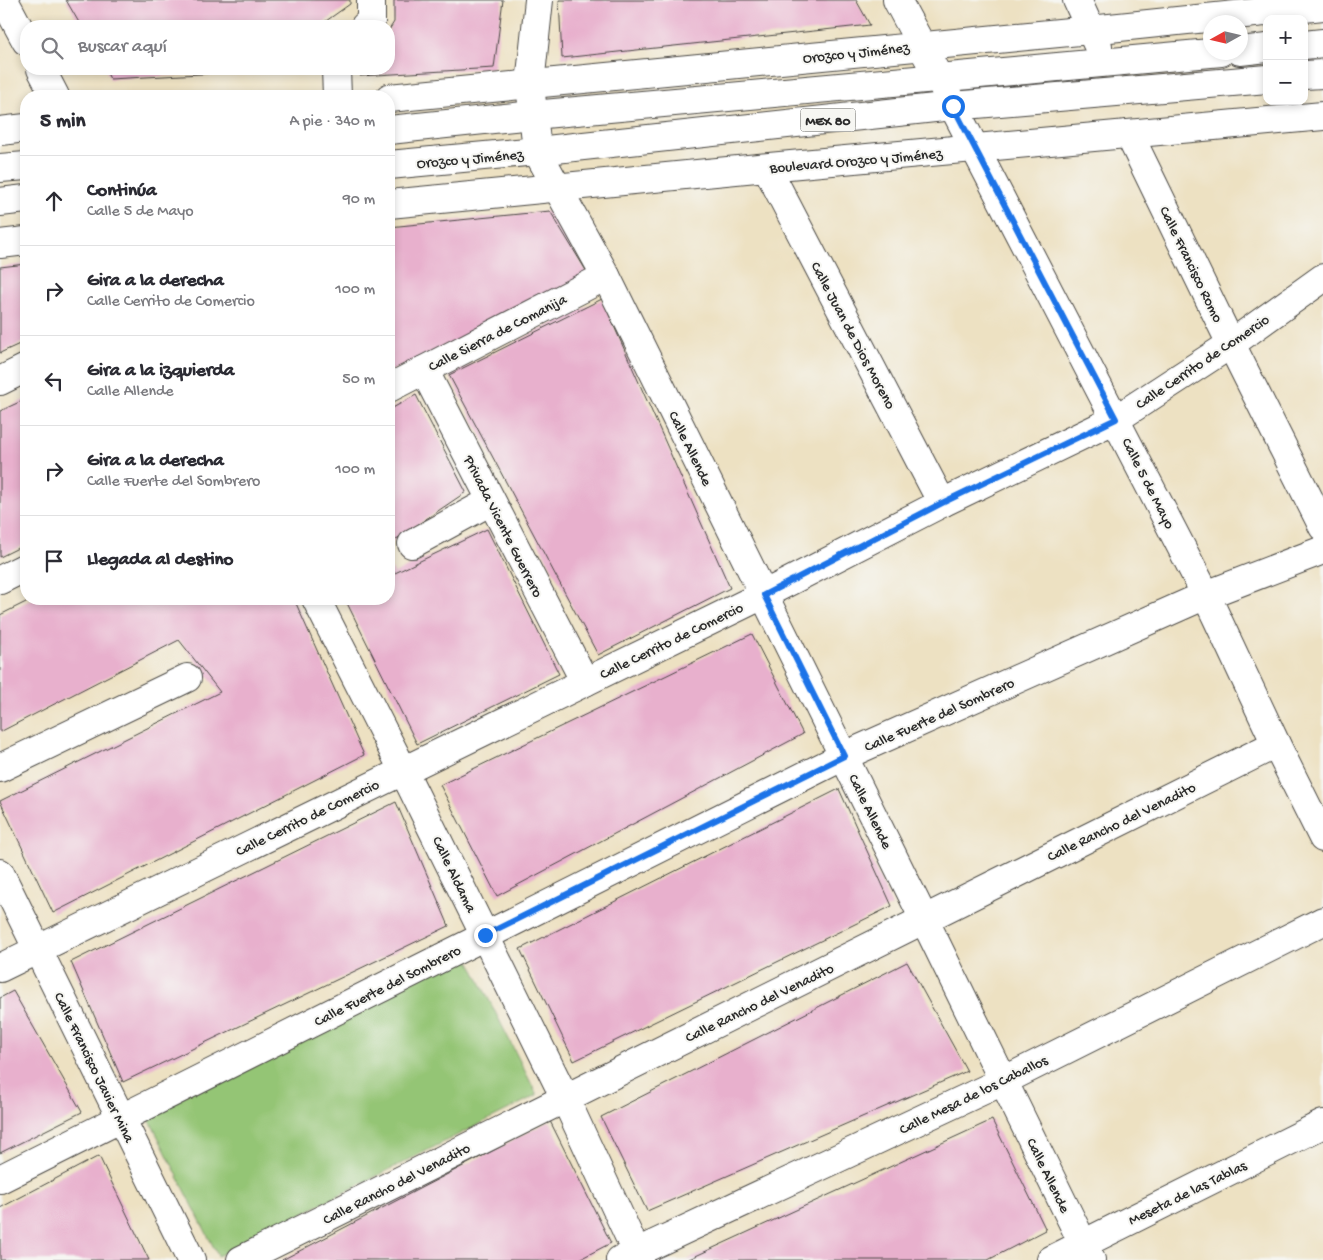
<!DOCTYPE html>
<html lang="es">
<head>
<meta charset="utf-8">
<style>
  :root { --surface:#fff; --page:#f2f2f3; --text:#2b2b33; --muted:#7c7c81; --line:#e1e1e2 }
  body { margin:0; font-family:"Gochi Hand",sans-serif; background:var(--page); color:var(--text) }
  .controls { position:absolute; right:15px; top:15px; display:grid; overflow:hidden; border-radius:10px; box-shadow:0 2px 8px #0003 }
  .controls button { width:45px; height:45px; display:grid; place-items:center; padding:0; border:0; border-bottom:1px solid var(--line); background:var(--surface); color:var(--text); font:25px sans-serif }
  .compass { position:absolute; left:1203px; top:15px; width:45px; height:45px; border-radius:50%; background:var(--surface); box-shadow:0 2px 8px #0003; rotate:262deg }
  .stop { position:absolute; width:15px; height:15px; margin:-11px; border:4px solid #1a73e8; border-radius:50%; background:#fff }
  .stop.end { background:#1a73e8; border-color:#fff; box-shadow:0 1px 5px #0008 }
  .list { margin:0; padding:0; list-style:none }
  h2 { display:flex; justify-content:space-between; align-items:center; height:65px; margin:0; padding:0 20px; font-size:21px }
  h2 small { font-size:16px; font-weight:400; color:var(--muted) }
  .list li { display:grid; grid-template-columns:32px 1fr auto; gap:15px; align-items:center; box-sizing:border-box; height:90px; padding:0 20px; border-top:1px solid var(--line) }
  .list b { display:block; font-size:19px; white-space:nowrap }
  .list p { margin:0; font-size:16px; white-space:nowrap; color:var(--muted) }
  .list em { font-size:16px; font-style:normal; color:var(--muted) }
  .icon { flex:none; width:28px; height:28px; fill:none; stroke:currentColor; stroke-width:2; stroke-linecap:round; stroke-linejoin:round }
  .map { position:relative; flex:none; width:1323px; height:1260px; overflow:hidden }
  .search { position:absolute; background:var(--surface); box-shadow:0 2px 8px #0003; left:20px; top:20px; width:375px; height:55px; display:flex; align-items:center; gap:12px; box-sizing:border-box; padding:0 18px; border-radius:20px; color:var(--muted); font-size:19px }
  .panel { position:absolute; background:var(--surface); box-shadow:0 2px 8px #0003; left:20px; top:90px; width:375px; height:515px; border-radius:20px }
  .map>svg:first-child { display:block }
  .green { fill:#94c575; stroke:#607850 }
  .building { fill:#e8b0cd }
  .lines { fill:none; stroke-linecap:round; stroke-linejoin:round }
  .street-casing { stroke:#484642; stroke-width:30 }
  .highway-casing { stroke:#484642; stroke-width:30 }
  .street { stroke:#fff; stroke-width:28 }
  .highway { stroke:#fff; stroke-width:28 }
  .route { stroke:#1a73e8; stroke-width:6 }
  .labels { text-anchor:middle; stroke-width:4; stroke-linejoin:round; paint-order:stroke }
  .shield { fill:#f6f6f2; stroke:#686867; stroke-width:1 }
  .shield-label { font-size:14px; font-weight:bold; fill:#2b2b2b }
  .street-label { font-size:15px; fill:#2b2b2b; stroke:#f6f6f2 }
</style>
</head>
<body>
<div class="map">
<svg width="1323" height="1260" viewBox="0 0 1323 1260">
  <rect width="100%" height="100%" fill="#f6f6f2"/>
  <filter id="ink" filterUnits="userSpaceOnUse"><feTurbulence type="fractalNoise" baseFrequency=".02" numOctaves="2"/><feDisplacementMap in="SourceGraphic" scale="10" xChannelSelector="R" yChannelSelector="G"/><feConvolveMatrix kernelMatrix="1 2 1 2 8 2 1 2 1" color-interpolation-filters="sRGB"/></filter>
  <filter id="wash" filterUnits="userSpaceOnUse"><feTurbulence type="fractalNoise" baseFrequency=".0096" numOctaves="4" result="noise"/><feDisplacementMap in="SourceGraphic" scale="20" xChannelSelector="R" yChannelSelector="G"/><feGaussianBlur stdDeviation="1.12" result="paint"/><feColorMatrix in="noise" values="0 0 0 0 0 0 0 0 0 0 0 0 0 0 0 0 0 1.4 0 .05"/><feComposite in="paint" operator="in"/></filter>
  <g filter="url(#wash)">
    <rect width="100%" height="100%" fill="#ede1c2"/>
    <!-- green -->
    <path class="green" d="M465 952 537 1095 218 1256 146 1113Z"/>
    <g id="blocks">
      <!-- building -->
      <g class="building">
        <path d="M66 0H350V4L319 26H81Z"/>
        <path d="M394 0H503L494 68 360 76 365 69H389V30L394 22Z"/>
        <path d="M559 0H856L870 25 562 58Z"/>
        <path d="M105 69H272V70L110 79Z"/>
        <path d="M550 211 593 282 389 372V227Z"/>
        <path d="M26 264V341L0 353V267Z"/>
        <path d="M602 299 730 588 598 655 449 375Z"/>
        <path d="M416 395 466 492 389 544V410Z"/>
        <path d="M26 399V544L0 557V411Z"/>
        <path d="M487 529 559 674 417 744 345 599H389V567L395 573Z"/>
        <path d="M32 599H294L364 755 53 913 0 801 220 692 179 640 0 732V615Z"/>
        <path d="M752 634 803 734 497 896 440 785Z"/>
        <path d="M839 789 892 906 574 1061 520 949Z"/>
        <path d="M396 802 449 926 123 1082 71 962Z"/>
        <path d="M907 962 967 1071 647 1211 601 1117Z"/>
        <path d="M13 991 82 1112 0 1153V998Z"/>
        <path d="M992 1120 1046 1230 988 1260H687Z"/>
        <path d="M550 1121 611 1243 578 1260H282Z"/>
        <path d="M99 1156 149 1260H0V1208Z"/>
      </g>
    </g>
  </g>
  <g filter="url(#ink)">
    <use href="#blocks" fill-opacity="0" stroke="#484642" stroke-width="1"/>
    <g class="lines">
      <defs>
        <g id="street">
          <path d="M4 0 26 41"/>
          <path d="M539 0 530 84 537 151 606 276 924 919 1091 1260"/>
          <path d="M897 0 939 78 953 106 1206 595 1276 744 1323 838"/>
          <path d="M1077 0 1098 46"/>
          <path d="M365 26 371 22V0"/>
          <path d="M41 69 55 96"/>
          <path d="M336 69 337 96"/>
          <path d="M389 98 1090 30 1323 6"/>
          <path d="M0 131 26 128"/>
          <path d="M1129 134 1231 344 1323 527"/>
          <path d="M767 168 942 503"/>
          <path d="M389 204C700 172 1012 145 1323 116"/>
          <path d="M0 244 26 241"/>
          <path d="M424 370 585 682"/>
          <path d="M0 381 26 368"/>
          <path d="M389 388 606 276"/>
          <path d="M412 544 491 501"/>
          <path d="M0 580 26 567"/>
          <path d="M316 599 403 770 565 1098 640 1260"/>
          <path d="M0 768 187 678"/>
          <path d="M0 873 191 1260"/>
          <path d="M0 968 763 595 942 503 1116 419 1231 344 1323 278"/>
          <path d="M0 1179 844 756 1206 595 1323 550"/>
          <path d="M241 1260 1276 744"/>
          <path d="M620 1260 1003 1081 1323 921"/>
          <path d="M1051 1260 1323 1124"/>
        </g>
        <g id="highway">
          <path d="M1304 45 1323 43"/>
          <path d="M1240 51 1267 48"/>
          <path d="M1304 75 1323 74"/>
          <path d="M389 130 533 115 1221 52"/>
          <path d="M389 165 537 151 953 106 1267 79"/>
          <path d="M0 168 26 166"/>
          <path d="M0 202 26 199"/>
        </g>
      </defs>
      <!-- street casing -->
      <use href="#street" class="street-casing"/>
      <!-- highway casing -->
      <use href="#highway" class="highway-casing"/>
      <!-- street -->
      <use href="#street" class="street"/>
      <!-- highway -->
      <use href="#highway" class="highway"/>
    </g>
  </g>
  <g class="lines" filter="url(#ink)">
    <!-- route -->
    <path class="route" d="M485 935 844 756 764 595 942 503 1116 419 953 106"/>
  </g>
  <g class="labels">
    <!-- shield labels -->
    <rect class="shield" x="800.5" y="108.5" width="55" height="23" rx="4"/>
    <g class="shield-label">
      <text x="828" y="125">MEX 80</text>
    </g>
    <!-- street labels -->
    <g class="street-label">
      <text transform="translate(856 52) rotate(-6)" y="5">Orozco y Jiménez</text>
      <text transform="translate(470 158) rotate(-5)" y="5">Orozco y Jiménez</text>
      <text transform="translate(856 160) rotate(-5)" y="5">Boulevard Orozco y Jiménez</text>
      <text transform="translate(1192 264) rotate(64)" y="5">Calle Francisco Romo</text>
      <text transform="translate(497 332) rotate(-27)" y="5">Calle Sierra de Comanija</text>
      <text transform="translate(854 335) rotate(62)" y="5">Calle Juan de Dios Moreno</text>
      <text transform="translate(1202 361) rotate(-34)" y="5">Calle Cerrito de Comercio</text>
      <text transform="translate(691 448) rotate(64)" y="5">Calle Allende</text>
      <text transform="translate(1149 483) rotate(63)" y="5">Calle 5 de Mayo</text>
      <text transform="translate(504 526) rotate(63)" y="5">Privada Vicente Guerrero</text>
      <text transform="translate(671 640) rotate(-26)" y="5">Calle Cerrito de Comercio</text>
      <text transform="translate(939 714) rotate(-24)" y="5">Calle Fuerte del Sombrero</text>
      <text transform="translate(871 811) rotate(64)" y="5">Calle Allende</text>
      <text transform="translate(307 817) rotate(-26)" y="5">Calle Cerrito de Comercio</text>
      <text transform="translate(1121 821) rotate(-26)" y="5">Calle Rancho del Venadito</text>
      <text transform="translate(455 874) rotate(64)" y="5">Calle Aldama</text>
      <text transform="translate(387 985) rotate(-27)" y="5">Calle Fuerte del Sombrero</text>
      <text transform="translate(759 1002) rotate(-26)" y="5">Calle Rancho del Venadito</text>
      <text transform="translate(95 1067) rotate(64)" y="5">Calle Francisco Javier Mina</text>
      <text transform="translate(973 1094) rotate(-26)" y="5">Calle Mesa de los Caballos</text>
      <text transform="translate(1049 1175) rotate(64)" y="5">Calle Allende</text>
      <text transform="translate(396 1183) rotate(-27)" y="5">Calle Rancho del Venadito</text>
      <text transform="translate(1187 1192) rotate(-26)" y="5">Meseta de las Tablas</text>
    </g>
  </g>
</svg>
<div class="controls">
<button>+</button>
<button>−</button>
</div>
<svg class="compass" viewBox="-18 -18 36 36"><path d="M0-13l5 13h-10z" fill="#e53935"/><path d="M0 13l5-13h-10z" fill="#7c7c81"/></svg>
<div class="stop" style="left:953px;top:106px"></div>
<div class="stop end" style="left:485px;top:935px"></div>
<div class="search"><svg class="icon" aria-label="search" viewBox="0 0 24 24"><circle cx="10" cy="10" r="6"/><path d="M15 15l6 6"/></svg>Buscar aquí</div>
<section class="panel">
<h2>5 min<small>A pie · 340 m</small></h2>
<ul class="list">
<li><svg class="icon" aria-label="ahead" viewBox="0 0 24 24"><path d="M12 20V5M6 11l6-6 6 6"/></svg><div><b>Continúa</b><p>Calle 5 de Mayo</p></div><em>90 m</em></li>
<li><svg class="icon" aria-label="right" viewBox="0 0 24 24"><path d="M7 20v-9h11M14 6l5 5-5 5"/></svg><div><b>Gira a la derecha</b><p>Calle Cerrito de Comercio</p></div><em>100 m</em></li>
<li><svg class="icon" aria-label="left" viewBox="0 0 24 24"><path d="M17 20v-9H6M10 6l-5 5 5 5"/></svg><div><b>Gira a la izquierda</b><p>Calle Allende</p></div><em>50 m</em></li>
<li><svg class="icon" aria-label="right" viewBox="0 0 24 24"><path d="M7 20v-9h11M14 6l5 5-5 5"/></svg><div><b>Gira a la derecha</b><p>Calle Fuerte del Sombrero</p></div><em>100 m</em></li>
<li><svg class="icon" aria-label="arrive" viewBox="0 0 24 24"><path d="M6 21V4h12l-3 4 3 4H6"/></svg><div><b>Llegada al destino</b></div></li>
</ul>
</section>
</div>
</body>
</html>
